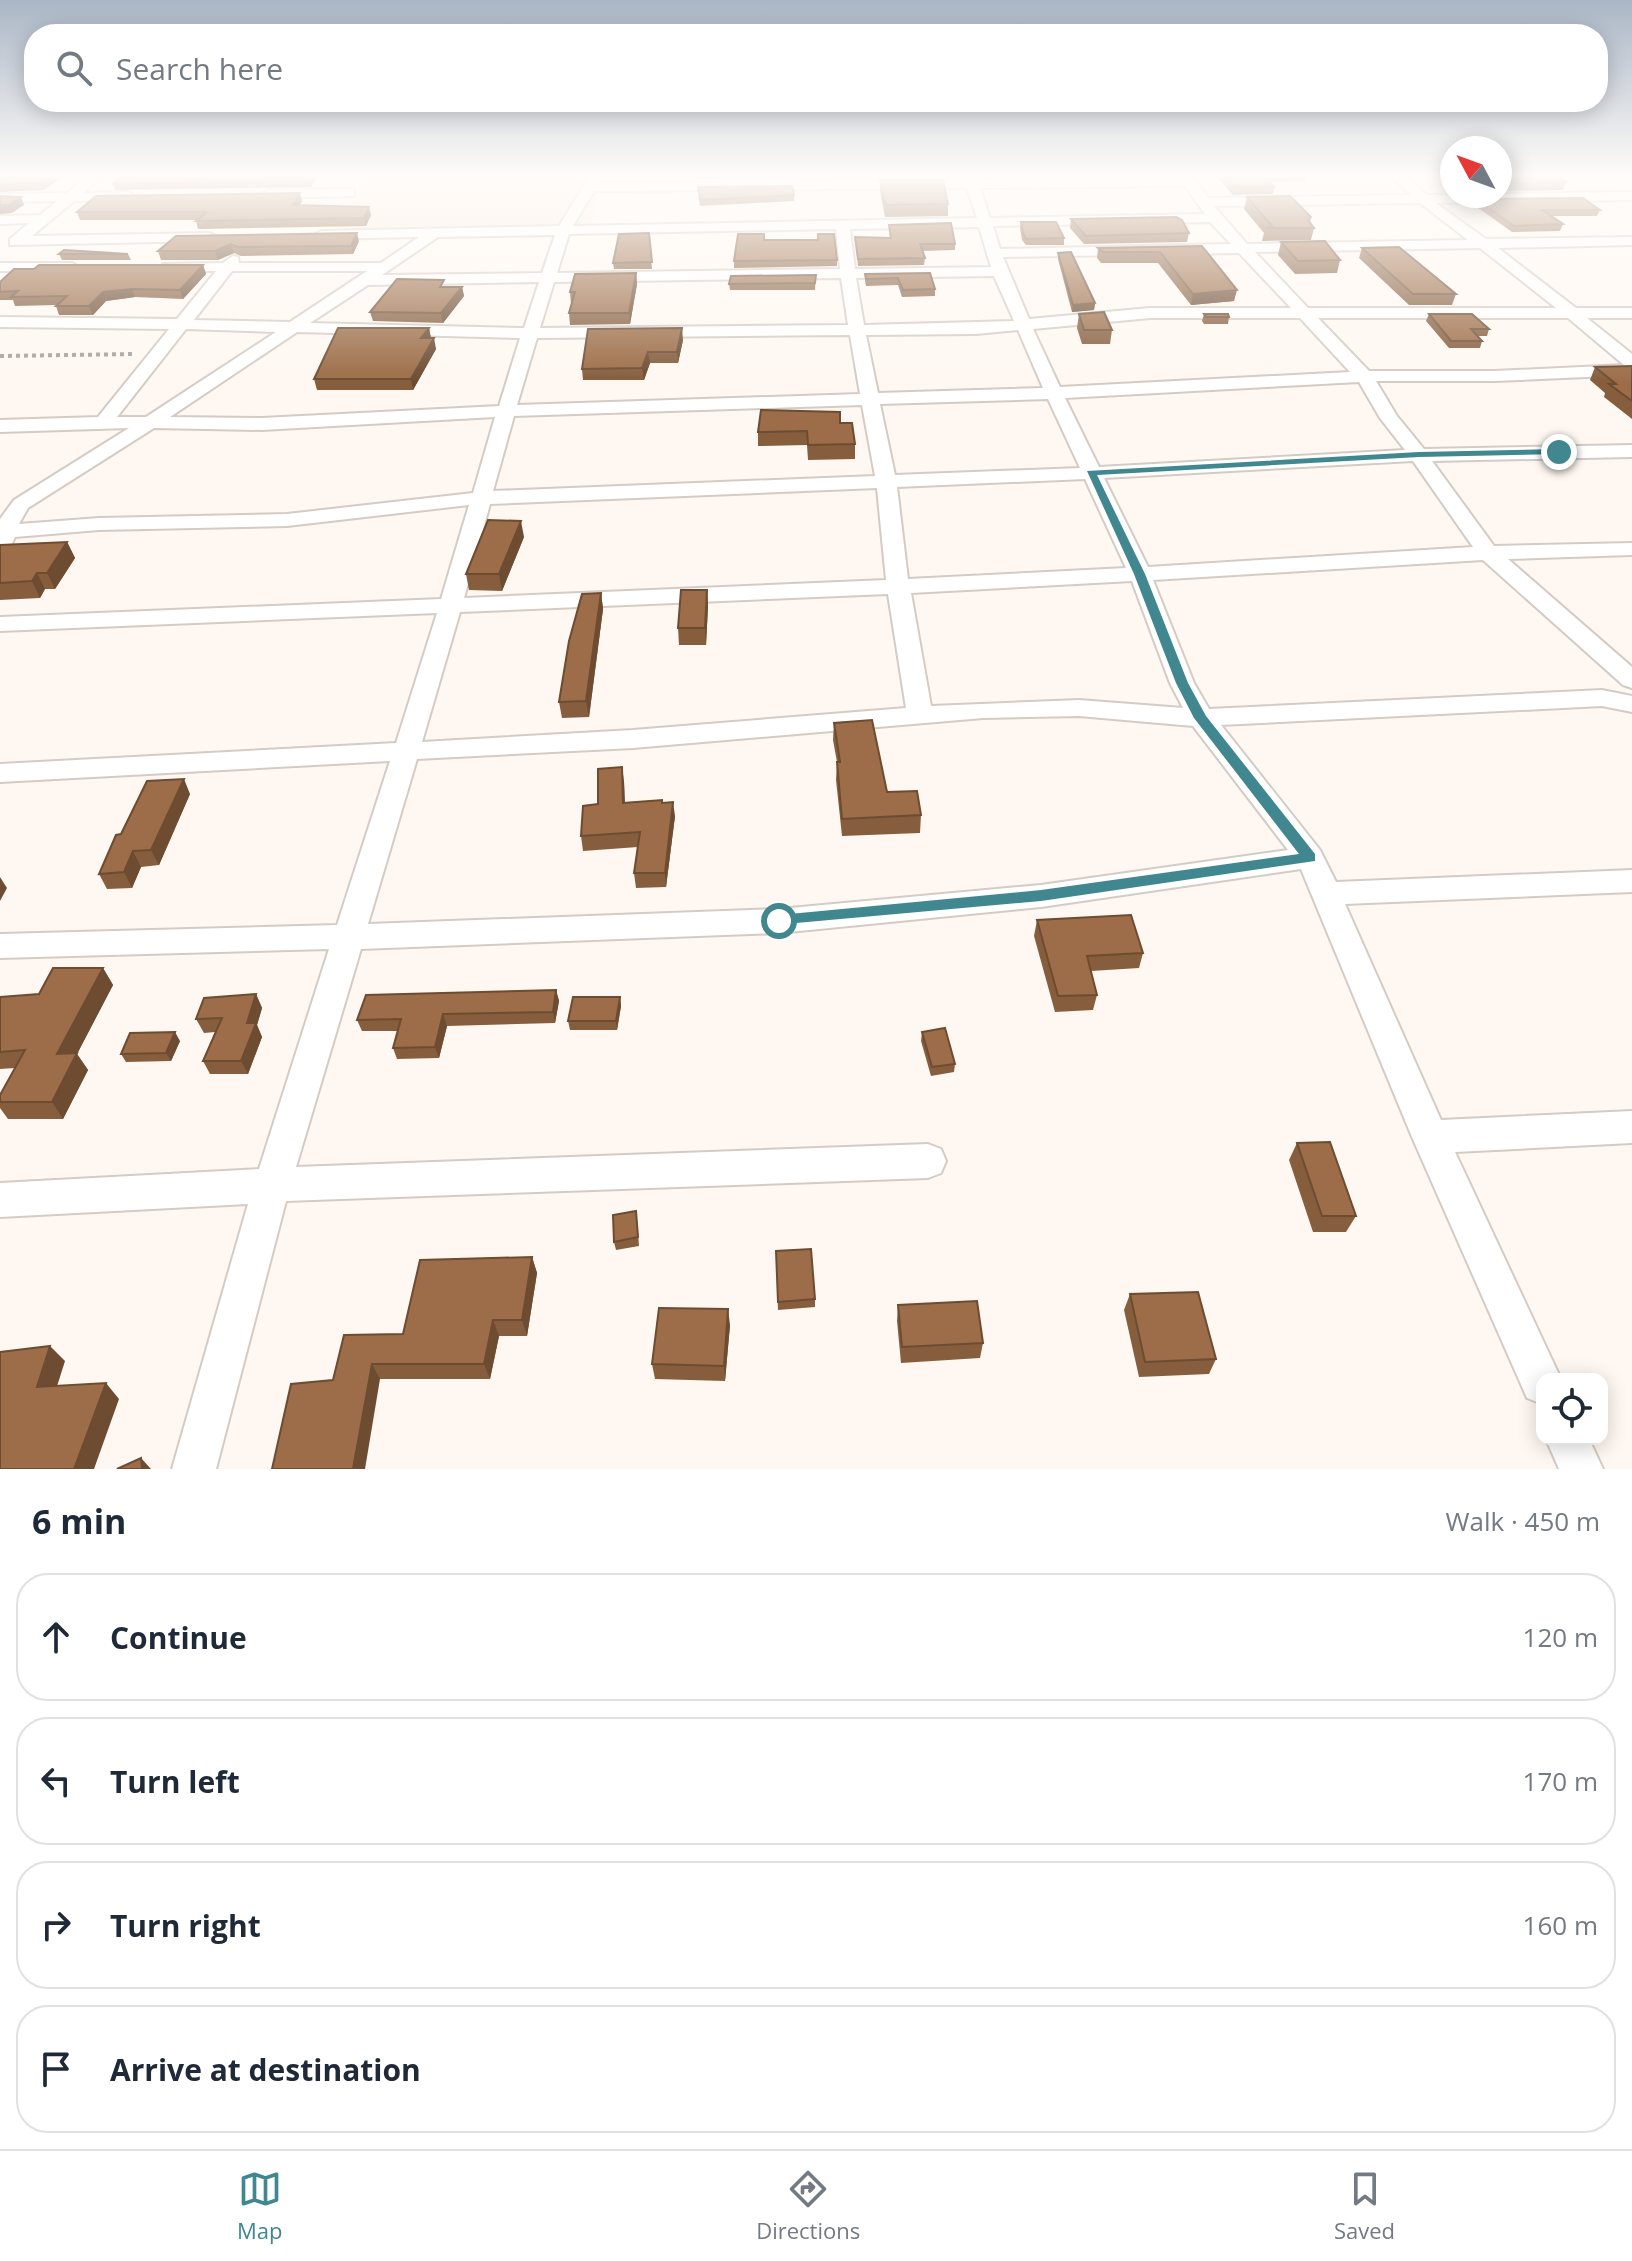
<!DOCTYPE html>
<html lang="en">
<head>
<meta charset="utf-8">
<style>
  :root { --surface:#fff; --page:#f6f6f7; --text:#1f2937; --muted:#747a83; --line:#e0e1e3; --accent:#408790 }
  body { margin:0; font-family:"Open Sans",sans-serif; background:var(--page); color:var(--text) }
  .controls { position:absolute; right:24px; bottom:24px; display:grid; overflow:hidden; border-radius:16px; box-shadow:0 4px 20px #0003 }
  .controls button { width:72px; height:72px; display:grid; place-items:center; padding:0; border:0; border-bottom:2px solid var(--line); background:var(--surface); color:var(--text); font:40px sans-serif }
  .compass { position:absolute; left:1440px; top:136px; width:72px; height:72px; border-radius:50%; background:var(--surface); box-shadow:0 4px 20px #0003; rotate:311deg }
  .stop { position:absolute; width:24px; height:24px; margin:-18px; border:6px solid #408790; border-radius:50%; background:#fff }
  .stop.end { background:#408790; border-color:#fff; box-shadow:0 2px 8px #0008 }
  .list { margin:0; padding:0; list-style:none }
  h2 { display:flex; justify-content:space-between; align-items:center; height:104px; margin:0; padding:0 32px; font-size:34px }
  h2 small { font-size:26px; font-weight:400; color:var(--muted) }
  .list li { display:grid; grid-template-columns:52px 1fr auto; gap:24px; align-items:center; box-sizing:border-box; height:128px; margin:0 16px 16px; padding:0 16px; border:2px solid var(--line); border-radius:32px }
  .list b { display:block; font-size:30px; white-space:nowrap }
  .list em { font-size:26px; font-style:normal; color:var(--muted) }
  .icon { flex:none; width:44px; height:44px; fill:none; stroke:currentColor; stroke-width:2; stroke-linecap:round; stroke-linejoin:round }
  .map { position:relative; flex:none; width:1632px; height:1469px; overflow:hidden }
  .search { position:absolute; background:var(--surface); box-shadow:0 4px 20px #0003; left:24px; right:24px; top:24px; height:88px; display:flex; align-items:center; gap:20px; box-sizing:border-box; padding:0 28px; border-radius:32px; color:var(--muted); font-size:30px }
  .sheet { height:680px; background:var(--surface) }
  nav { display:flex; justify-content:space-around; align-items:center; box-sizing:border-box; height:112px; border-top:2px solid var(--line); background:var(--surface); font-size:22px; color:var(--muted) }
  nav a { display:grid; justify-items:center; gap:4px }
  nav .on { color:var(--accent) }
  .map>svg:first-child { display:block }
  .built { fill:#fbebe0 }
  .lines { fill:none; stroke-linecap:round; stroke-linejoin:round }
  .street-casing { stroke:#d4cbc5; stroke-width:4 }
  .path { stroke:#a8a29e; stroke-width:4; stroke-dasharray:4 4; stroke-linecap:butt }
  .street { fill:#fff; fill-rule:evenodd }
  .wall { fill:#865e3e }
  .shaded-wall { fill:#6d4c32 }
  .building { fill:#9c6d48; stroke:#6d4c32; stroke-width:2 }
  .route { fill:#408790 }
</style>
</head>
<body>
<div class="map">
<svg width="1632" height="1469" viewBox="0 0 1632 1469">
  <rect width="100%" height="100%" fill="#fff8f2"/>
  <!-- built -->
  <path class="built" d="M369 176H600L591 226 334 233Z"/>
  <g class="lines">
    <defs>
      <g id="street">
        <path d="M88 176H102L83 193 128 192 135 196 128 200 74 201 32 236 210 233 217 237 210 241 10 245V239L29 223 0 224V216L40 215 57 201 0 202V194L67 193Z"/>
        <path d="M590 176H603L599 183 965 180 964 176H976L978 180 1190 176 1209 198 1411 195 1391 176H1405L1427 195 1632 192V200L1436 203 1486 239 1632 237V245L1498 248 1576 308H1632V318H1587L1632 354V375L1495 381H1376L1397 416 1424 449 1632 445V457L1432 461 1494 546 1632 543V555L1508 559 1632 667V688L1623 685 1483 560 1153 580 1194 683 1209 709 1602 690 1632 696V712L1602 706 1221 725 1320 850 1336 882 1632 870V892L1345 904 1441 1120 1632 1111V1143L1455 1152 1561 1379H1542V1404L1527 1398 1412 1137 1301 869 1041 907 779 933 361 949 296 1167 928 1144 941 1149 946 1161 941 1173 928 1178 286 1201 216 1469H172L248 1204 0 1217V1183L259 1169 329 949 0 958V934L337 925 390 761 0 782V764L396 743 437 613 0 631V617L441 599 469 505 287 526 99 530 15 537 10 548 0 549V519L14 500 129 428 0 432V420L98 417 169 329 0 327V317L177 319 216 271H168L163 270V264L223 263 233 256 238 257 239 263H381L419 237 321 239 314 235 321 231 559 226ZM1185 186 1205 214 990 218 980 188ZM967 188 977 218 573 226 594 191ZM1420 203 1468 240 1247 244 1214 206ZM1210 222 1231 244 1000 249 993 226ZM979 227 991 267 855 269 850 229ZM836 229 840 269 557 273 569 234ZM555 235 542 273 382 275 438 237ZM1480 248 1556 308H1308L1255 252ZM1239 253 1291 308H1150L1029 319 1003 257ZM232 271H367L290 322 194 320ZM994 276 1014 321 864 325 856 278ZM841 278 848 325 540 328 554 282ZM539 282 524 328 310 323 368 285ZM1150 318H1300L1350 372 1060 387 1033 329ZM1318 318H1568L1624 365 1495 371H1369ZM186 329 276 332 146 417H117ZM1018 330 1043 388 878 393 866 335 976 334ZM297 332 520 338 499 406 262 418 170 417ZM850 335 860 394 517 405 537 338ZM1359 382 1380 418 1405 450 1099 467 1065 398ZM1048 399 1080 468 895 475 880 404ZM862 405 875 476 493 491 514 416ZM495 417 473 493 287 514 99 518 19 524 28 508 154 428 262 430ZM1413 461 1473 547 1148 567 1104 478ZM1085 479 1126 568 908 579 897 487ZM877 488 886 580 464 598 490 504ZM1132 581 1170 683 1183 708 1079 700 931 706 911 593ZM888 594 906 708 633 730 422 742 460 612ZM1079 716 1193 726 1288 850 1041 885 779 909 368 924 417 759 633 748 983 718Z"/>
        <path d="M349 189 354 190V196L268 198 261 194 268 190Z"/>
        <path d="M0 263H72L79 267 72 271H0Z"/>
        <path d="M1546 1439H1589L1603 1469H1559Z"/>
      </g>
    </defs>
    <!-- street casing -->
    <use href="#street" class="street-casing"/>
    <!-- path -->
    <path class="path" d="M0 356 135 354"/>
    <!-- street -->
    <use href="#street" class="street"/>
  </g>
  <!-- wall -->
  <g class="wall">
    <path d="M0 176H63L44 190 0 192Z"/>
    <path d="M318 176 311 187 115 190 113 184Z"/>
    <path d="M697 176H788V178L697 179Z"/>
    <rect x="833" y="176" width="39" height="2"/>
    <path d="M1216 176H1306L1305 181 1269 182 1274 187 1273 194 1233 195Z"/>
    <path d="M1500 176 1566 182 1563 190 1502 191 1500 189Z"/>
    <path d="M880 180 948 204V216L885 217 880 192Z"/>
    <path d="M698 187 794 195V201L700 206Z"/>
    <path d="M1247 197 1311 217 1310 222 1314 228 1311 240 1262 241 1264 233 1244 209Z"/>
    <path d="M1476 199 1600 210 1597 216H1551L1563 224 1560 231 1512 232 1474 205Z"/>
    <path d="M302 201 300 205 371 215 366 226 198 229 196 221 197 220H80L77 212Z"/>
    <path d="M1071 219 1189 233 1187 242 1084 244 1070 228Z"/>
    <path d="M1021 222 1064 238V245H1026L1022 240 1020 228Z"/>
    <path d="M889 225 955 244V250L922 251 925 258 924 265 858 266 855 237 890 238Z"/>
    <path d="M649 233 652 269H614L613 263Z"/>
    <path d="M176 236 359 241 353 254 241 256 234 253 218 260H161L158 251Z"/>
    <path d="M764 240 837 260V266L734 268V261Z"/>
    <path d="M1281 242 1340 260 1337 273 1295 274 1278 255Z"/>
    <path d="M1202 246 1234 301 1191 305 1158 263H1101L1097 258 1098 248Z"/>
    <path d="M1362 248 1456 294 1452 305H1409L1359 258Z"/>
    <path d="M1058 253 1095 303 1094 310 1072 312 1058 259Z"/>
    <path d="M59 254H128L131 260H62Z"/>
    <path d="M203 265 206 274 183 299 135 297 106 301 93 315H59L56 306 57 305 15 306 13 300H0V282Z"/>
    <path d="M636 273 637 284 630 324 570 325 569 313 571 304 570 292Z"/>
    <path d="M930 273 935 289V296L902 297 898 285 866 286 865 281V274Z"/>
    <path d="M816 275 815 290H730L729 284Z"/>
    <path d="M446 287H462L464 296 443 323 373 321 370 312Z"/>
    <path d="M1079 314 1112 330 1110 344H1082L1077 328Z"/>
    <path d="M1204 314 1229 317 1228 324H1204L1202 321Z"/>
    <path d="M1429 314 1489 329 1487 336H1477L1482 341 1480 348H1449L1426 321Z"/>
    <path d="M429 328 431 338 436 349 413 390H317L314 379Z"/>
    <path d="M683 340 678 363H650L644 380H583L582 369Z"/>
    <path d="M1632 366V419L1604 397 1605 393 1590 380 1595 367Z"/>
    <path d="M840 423 855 444V459L808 460 807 445 758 446V432Z"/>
    <path d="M524 537 502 591 469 590 466 574Z"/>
    <path d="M67 542 75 558 55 589H45L40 598 0 600V545Z"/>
    <path d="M707 590 708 606 706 645H679L678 628Z"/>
    <path d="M601 593 603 609 589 717 562 718 559 702Z"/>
    <path d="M834 723 887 792 921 815 920 833 842 836 836 780 837 762 833 740Z"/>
    <path d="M624 781 625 802 663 803 675 816 666 887 636 888 634 873 638 847 583 851 581 836 598 804Z"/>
    <path d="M190 794 159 865 141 867 132 888 107 889 99 874 121 834Z"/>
    <path d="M1037 920 1143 953 1139 968 1091 971 1097 995 1093 1010 1055 1012 1034 936Z"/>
    <path d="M103 968 113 985 77 1054 88 1070 63 1119H8L0 1108V1095L15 1068 0 1069V997L39 994Z"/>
    <path d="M556 990 559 1001 555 1023 447 1026 439 1058 397 1059 393 1048 398 1031H362L357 1020Z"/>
    <path d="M256 994 262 1008 257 1025 262 1037 248 1074H210L203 1061 215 1032 204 1033 196 1019Z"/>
    <path d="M620 997 621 1006 617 1030H570L568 1021Z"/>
    <path d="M922 1032 955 1064 954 1072 931 1076 921 1041Z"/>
    <path d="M180 1041 171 1061 126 1062 121 1054Z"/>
    <path d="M1297 1143 1356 1216 1346 1232H1313L1289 1160Z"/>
    <path d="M637 1219 639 1246 616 1250 614 1242Z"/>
    <path d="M776 1251 815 1299V1307L778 1310Z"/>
    <path d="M532 1257 537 1273 527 1336H499L490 1379H380L333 1380 403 1334Z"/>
    <path d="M1130 1294 1216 1359 1209 1374 1139 1377 1124 1310Z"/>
    <path d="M898 1305 983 1343 980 1358 901 1363 897 1321Z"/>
    <path d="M730 1325 725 1381 655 1379 652 1364Z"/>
  </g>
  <!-- shaded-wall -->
  <g class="shaded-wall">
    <path d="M50 176 63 177 44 190 41 183Z"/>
    <path d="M313 176H318L311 187 310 181Z"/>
    <path d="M300 193 302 201 295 213 293 205Z"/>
    <path d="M21 197 24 205 12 213 0 214V205Z"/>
    <path d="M369 207 371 215 366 226 364 218Z"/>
    <path d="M357 233 359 241 353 254 351 246Z"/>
    <path d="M231 244 234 253 218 260 215 251Z"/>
    <path d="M203 265 206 274 183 299 180 290Z"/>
    <path d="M636 273 637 284 630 324 629 313Z"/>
    <path d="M462 287 464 296 443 323 441 313Z"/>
    <path d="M132 289 135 297 106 301 93 315 89 306 103 292Z"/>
    <path d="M1237 290 1234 301 1191 305 1193 294Z"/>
    <path d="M1095 303 1094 310 1072 312 1073 305Z"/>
    <path d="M429 328 431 339 421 338Z"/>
    <path d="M682 328 683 340 678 363 677 352Z"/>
    <path d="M434 338 436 349 413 390 411 379Z"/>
    <path d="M648 352 650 363 644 380 642 368Z"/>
    <path d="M521 521 524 537 502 591 499 574Z"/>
    <path d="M67 542 75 558 55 589 47 573Z"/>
    <path d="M37 573 45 589 40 598 32 581Z"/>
    <path d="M707 590 708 606 706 645 705 628Z"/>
    <path d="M601 593 603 609 589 717 586 701Z"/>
    <path d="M622 767 624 781 625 817 623 803Z"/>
    <path d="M184 779 190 794 159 865 151 850Z"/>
    <path d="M673 802 675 816 666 887 665 873Z"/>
    <path d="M133 851 141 867 132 888 124 872Z"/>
    <path d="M0 877 7 888 0 901Z"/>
    <path d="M103 968 113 985 77 1054 88 1070 63 1119 52 1102 57 1054Z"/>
    <path d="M556 990 559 1001 555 1023 553 1012Z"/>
    <path d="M256 994 262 1008 257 1025 262 1037 248 1074 241 1061 247 1023Z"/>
    <path d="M620 997 621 1006 617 1030 616 1021Z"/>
    <path d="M443 1014 447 1026 439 1058 435 1047Z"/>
    <path d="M175 1032 180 1041 171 1061 166 1053Z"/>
    <path d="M532 1257 537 1273 527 1336 522 1320Z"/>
    <path d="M728 1309 730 1325 725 1381 724 1366Z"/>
    <path d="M493 1320 499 1336 490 1379 484 1364Z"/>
    <path d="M50 1346 65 1361 52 1402 37 1387Z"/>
    <path d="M372 1364 380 1379 365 1469H353Z"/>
    <path d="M106 1383 119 1399 94 1469H74Z"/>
    <path d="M141 1458 151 1469H142Z"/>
  </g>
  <!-- building -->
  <g class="building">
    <path d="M0 176H50L41 183 0 184Z"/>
    <path d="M121 176H313L310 181 113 184Z"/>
    <path d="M1224 176H1264L1274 187H1234Z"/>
    <path d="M1500 176H1558L1566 182 1505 183 1500 179Z"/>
    <path d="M880 180H943L948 204 886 205Z"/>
    <path d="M792 186 794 195 700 200 698 187Z"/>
    <path d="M300 193 293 205 369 207 364 218 196 221 207 212H77L96 196Z"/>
    <path d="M0 196 21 197 9 205H0Z"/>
    <path d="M1290 196 1311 217 1308 220 1314 228H1265L1272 226 1247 197Z"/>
    <path d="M1583 198 1600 210H1542L1563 224 1514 226 1476 199Z"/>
    <path d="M1176 217 1182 220 1189 233 1086 236 1071 219Z"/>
    <path d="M1021 222H1056L1064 238 1026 239 1023 233Z"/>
    <path d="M951 223 955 244H920L925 258 858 259 855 237 891 238 889 225Z"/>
    <path d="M357 233 351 246 238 247 231 244 215 251H158L176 236Z"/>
    <path d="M649 233 652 262 613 263 619 234Z"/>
    <path d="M738 234H764V240H818V234H834L837 260 734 261Z"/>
    <path d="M1325 241 1340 260 1298 261 1281 242Z"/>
    <path d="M1202 246 1237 290 1193 294 1160 252H1103L1098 248Z"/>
    <path d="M1399 247 1456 294H1413L1362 248Z"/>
    <path d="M64 250 128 254H59Z"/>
    <path d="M1071 252 1095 303 1073 305 1058 253Z"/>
    <path d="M39 265H203L180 290 132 289 103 292 89 306H56L67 296 11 297 18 291 0 292V282L14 269H34Z"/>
    <path d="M636 273 629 313H569L575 292H570L575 274Z"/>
    <path d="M930 273 935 289 903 290 898 278 866 279 865 274Z"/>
    <path d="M816 275 815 283 729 284 731 276Z"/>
    <path d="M397 279 444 280 440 287H462L441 313 370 312Z"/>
    <path d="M1104 312 1112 330H1084L1079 314Z"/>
    <path d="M1204 314H1228L1229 317H1206Z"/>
    <path d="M1429 314H1472L1489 329H1471L1482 341H1451Z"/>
    <path d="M338 328H429L421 338H434L411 379H314Z"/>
    <path d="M682 328 677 352H648L642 368 582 369 588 329Z"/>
    <path d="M1632 366V401L1609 384H1616L1595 367Z"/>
    <path d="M761 410 840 412V423H852L855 444 808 445 807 431 758 432Z"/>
    <path d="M488 520 521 521 499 574H466Z"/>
    <path d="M67 542 47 573H37L32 581 0 583V545Z"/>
    <path d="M681 590H707L705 628H678Z"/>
    <path d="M601 593 586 701 559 702 569 641 582 594Z"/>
    <path d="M872 720 887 792 917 791 921 815 842 819 837 762H840L834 723Z"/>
    <path d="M622 767 623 803 662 800V803L673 802 665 873H634L640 832 581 836 583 806 598 804V769Z"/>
    <path d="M184 779 151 850 133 851 124 872 99 874 116 835 121 834 147 781Z"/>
    <path d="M1131 915 1143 953 1087 956 1097 995 1058 996 1037 920Z"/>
    <path d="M53 968H103L57 1054 77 1053 52 1102H0V1095L25 1050 0 1052V997L39 994Z"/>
    <path d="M556 990 553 1012 443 1014 435 1047 393 1048 401 1019 357 1020 366 995Z"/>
    <path d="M256 994 247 1023H256L241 1061H203L222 1018 196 1019 204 998Z"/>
    <path d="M573 997H620L616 1021H568Z"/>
    <path d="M945 1028 955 1064 932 1067 922 1032Z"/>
    <path d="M175 1032 166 1053 121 1054 130 1033Z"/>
    <path d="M1330 1142 1356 1216H1322L1297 1143Z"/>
    <path d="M636 1211 638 1237 614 1242 613 1215Z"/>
    <path d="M811 1249 815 1299 778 1302 776 1251Z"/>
    <path d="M532 1257 522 1320H493L484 1364H372L353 1469H272L291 1384 333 1380 344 1335 403 1334 420 1260Z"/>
    <path d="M1198 1292 1216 1359 1145 1362 1130 1294Z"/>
    <path d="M977 1301 983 1343 902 1347 898 1305Z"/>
    <path d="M659 1308 728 1309 724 1366 652 1364Z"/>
    <path d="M50 1346 37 1387 106 1383 74 1469H0V1352Z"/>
    <path d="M141 1458 142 1469H117Z"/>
  </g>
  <!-- sky -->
  <linearGradient id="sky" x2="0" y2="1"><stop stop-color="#aab6c6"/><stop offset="0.46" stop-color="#fffcf9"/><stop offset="1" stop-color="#fffcf9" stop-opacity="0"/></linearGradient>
  <rect width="1632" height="382" fill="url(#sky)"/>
  <!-- route -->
  <path class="route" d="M1559 449 1563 454 1419 457 1097 475 1145 574 1188 683 1206 716 1315 854V861L1041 901 774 925 772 921 779 915 1041 890 1299 854 1194 718 1176 683 1134 574 1087 471 1419 452Z"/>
</svg>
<div class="controls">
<button><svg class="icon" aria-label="locate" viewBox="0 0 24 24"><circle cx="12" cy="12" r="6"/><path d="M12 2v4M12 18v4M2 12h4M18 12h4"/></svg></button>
</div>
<svg class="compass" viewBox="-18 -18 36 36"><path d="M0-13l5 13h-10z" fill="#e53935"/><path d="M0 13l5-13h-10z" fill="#747a83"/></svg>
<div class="stop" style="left:779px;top:921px"></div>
<div class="stop end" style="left:1559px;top:452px"></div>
<div class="search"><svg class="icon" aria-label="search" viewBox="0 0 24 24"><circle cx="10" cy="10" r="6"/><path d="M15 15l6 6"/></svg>Search here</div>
</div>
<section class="sheet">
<h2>6 min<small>Walk · 450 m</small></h2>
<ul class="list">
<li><svg class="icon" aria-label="ahead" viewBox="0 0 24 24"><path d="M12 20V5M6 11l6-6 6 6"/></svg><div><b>Continue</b></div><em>120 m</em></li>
<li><svg class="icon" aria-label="left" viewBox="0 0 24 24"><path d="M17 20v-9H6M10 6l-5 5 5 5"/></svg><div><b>Turn left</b></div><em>170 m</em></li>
<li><svg class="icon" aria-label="right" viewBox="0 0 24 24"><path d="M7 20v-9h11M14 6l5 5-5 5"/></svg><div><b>Turn right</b></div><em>160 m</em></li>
<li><svg class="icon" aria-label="arrive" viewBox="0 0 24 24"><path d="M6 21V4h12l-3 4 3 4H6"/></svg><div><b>Arrive at destination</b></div></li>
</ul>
</section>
<nav>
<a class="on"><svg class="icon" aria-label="map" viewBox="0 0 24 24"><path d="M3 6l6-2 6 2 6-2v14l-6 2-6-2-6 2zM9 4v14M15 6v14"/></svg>Map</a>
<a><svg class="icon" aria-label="directions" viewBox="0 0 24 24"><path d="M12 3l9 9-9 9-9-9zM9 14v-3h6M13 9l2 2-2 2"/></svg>Directions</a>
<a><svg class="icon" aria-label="saved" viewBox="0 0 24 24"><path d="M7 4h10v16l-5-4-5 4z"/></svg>Saved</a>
</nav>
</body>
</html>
